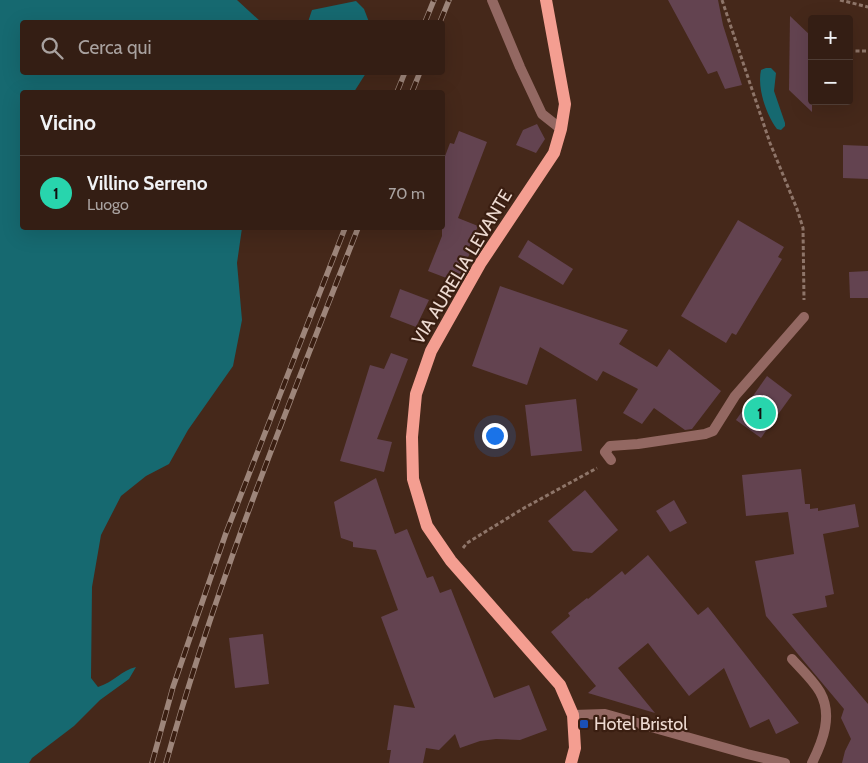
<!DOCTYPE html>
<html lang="it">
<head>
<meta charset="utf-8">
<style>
  :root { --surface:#341e14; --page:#3f2b22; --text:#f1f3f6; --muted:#a9a2a0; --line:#4e3c34; --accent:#28d5ad }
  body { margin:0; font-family:Cabin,sans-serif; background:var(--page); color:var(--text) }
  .controls { position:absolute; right:15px; top:15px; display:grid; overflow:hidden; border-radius:5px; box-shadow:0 5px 20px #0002 }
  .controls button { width:45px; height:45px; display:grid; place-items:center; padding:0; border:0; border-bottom:1px solid var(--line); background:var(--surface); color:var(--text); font:25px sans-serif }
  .you { position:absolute; left:494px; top:435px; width:18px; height:18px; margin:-12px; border:4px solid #fff; border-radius:50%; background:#1a73e8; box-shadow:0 0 0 8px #1a73e833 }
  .badge { display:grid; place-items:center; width:32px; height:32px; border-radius:50%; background:var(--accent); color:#111; font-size:16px; font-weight:700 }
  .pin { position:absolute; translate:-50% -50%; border:2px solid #fff; box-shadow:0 1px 5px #0006 }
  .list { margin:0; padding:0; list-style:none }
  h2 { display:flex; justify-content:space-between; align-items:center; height:65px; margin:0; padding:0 20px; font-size:21px }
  h2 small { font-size:16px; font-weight:400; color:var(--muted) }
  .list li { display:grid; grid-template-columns:32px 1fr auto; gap:15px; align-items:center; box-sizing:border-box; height:75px; padding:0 20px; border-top:1px solid var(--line) }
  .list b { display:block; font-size:19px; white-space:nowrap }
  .list p { margin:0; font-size:16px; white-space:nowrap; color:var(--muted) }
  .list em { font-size:16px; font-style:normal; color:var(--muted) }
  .icon { flex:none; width:28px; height:28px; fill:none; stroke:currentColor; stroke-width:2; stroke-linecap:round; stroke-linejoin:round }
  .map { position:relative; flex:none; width:868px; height:763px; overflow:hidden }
  .search { position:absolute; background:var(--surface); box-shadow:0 5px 20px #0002; left:20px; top:20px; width:425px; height:55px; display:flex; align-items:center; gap:12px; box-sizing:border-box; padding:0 18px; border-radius:5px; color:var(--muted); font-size:19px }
  .panel { position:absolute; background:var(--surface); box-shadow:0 5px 20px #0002; left:20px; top:90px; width:425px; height:140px; border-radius:5px }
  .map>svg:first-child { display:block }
  .water { fill:#166970 }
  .building { fill:#634350 }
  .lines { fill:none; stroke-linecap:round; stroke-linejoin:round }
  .path { stroke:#8e7569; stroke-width:3; stroke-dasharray:4 2.5; stroke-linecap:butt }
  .pedestrian { stroke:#936862; stroke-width:10 }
  .minor { stroke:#936862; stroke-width:10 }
  .primary { stroke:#f49e91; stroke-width:12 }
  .rail-casing { stroke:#9d857a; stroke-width:5.5 }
  .rail { stroke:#3a1e11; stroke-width:4; stroke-dasharray:11; stroke-linecap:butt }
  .transit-dot { fill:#1a4fb4; stroke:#3a1e11; stroke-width:2 }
  .labels { text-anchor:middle; stroke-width:4.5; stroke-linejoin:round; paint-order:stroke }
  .street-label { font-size:18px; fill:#eddad1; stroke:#3a1e11 }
  .poi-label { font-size:18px; fill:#eddad1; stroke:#3a1e11; text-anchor:start }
</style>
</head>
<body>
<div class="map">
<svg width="868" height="763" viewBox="0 0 868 763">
  <rect width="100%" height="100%" fill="#45281a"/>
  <!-- water -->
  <g class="water">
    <path d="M0 0H237L261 22H22V72L366 73 354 92H22V228H242L237 263 242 320 233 366 188 430 169 464 146 476 121 496 101 535 92 587 91 678 98 687C114 682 122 670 136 667L129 679 100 700 74 726 32 758 29 763H0Z"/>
    <path d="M356 1 364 9 369 22H308L312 10Z"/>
    <path d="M766 68H771L776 73 774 91 785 123V126L781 130 777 129C766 114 757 88 761 70Z"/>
  </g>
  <!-- building -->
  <g class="building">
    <path d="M668 0H718L723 25 742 85 725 89 717 71 708 74Z"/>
    <path d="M790 16 812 37V112L789 90Z"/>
    <path d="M537 124 545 139 536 153 516 145 523 130Z"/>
    <path d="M459 131 487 142 458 218 478 226 468 250 471 251 460 274 453 271 449 279 428 271 442 236V164L450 143 454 144Z"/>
    <path d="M843 145 868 146V179L843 178Z"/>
    <path d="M738 220 784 247 778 257 782 259 736 335 732 333 726 343 681 316Z"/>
    <path d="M528 240 573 269 563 285 518 257Z"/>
    <path d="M868 271V298H850L849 272Z"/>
    <path d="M500 286 628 330 619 344 657 367 669 349 721 391 692 429 685 430 654 408 642 424 623 413 638 389 603 371 597 381 540 347 527 385 472 366Z"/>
    <path d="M400 289 429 300 416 327 390 317Z"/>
    <path d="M391 353 408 359 377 439 392 442 384 472 340 461 370 365 384 369Z"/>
    <path d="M767 376 792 395 761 438 736 420Z"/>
    <path d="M576 399 582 451 531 456 525 405Z"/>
    <path d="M801 469 805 504H810V509L818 508V511L855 504 859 527 823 534 834 594 825 596 827 607 792 614 868 704V763H842L845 751 851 739 841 718 844 709 766 616 755 561 794 554 788 512 746 516 742 475Z"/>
    <path d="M376 478 395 534 407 529 427 578 433 576 440 593 451 589 494 698 529 685 547 730 520 740 496 739 480 741 460 748 455 734 439 750 426 748 423 763H389L391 750H387L394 705 415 708 381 617 398 610 376 550 353 547V542L341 538 334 502Z"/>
    <path d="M585 490 618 530 592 553 573 551 548 521Z"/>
    <path d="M674 500 687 523 670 532 656 511Z"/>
    <path d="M648 555 698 615 708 607 799 723 776 734 769 719 750 728 724 668 689 696 648 643 618 668 655 713 588 693 596 686 551 632 570 616 568 613 587 598 588 599 622 571 625 575Z"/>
    <path d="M263 634 269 684 235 688 229 638Z"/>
  </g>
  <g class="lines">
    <!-- path -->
    <g class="path">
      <path d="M722 0 770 143 797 209 803 228 804 300"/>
      <path d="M840 0 868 7"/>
      <path d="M849 51H868"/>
      <path d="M463 548 467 543 524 508 597 468"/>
    </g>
    <!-- pedestrian -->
    <path class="pedestrian" d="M492 0 520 67 542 114 561 129"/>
    <!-- minor -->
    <g class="minor">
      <path d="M611 460 605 452 610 446 638 444 705 434 713 431 735 396 804 317"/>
      <path d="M792 659C801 669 813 680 820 692 833 715 823 741 812 763"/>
      <path d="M573 715 605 714 747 754 785 763"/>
    </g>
    <!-- primary -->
    <path class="primary" d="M546 0 565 104 561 129 554 153 480 264 431 351 416 394 412 437 413 479 427 526 451 561 560 685 573 715 575 748 571 763"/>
    <defs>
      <g id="rail">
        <path d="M425 22 434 0"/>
        <path d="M440 22 449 0"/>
        <path d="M397 92 405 72"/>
        <path d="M412 92 420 72"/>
        <path d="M152 763 173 687 226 533 345 228"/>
        <path d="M166 763C217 580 289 404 358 228"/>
      </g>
    </defs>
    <!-- rail casing -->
    <use href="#rail" class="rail-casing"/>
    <!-- rail -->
    <use href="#rail" class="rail"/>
  </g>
  <!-- markers -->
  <rect class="transit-dot" x="579" y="719" width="10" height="10" rx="2.5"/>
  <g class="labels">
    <!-- street labels -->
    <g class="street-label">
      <text transform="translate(462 267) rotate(-59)" y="6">VIA AURELIA LEVANTE</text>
    </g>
    <!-- poi labels -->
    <g class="poi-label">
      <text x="594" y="730">Hotel Bristol</text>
    </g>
  </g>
</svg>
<div class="controls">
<button>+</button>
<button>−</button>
</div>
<div class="you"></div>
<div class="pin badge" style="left:760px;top:413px">1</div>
<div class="search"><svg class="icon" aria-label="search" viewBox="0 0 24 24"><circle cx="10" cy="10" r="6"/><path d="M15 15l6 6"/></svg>Cerca qui</div>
<section class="panel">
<h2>Vicino<small></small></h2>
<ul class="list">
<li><span class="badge">1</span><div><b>Villino Serreno</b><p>Luogo</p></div><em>70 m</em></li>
</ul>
</section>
</div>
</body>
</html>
